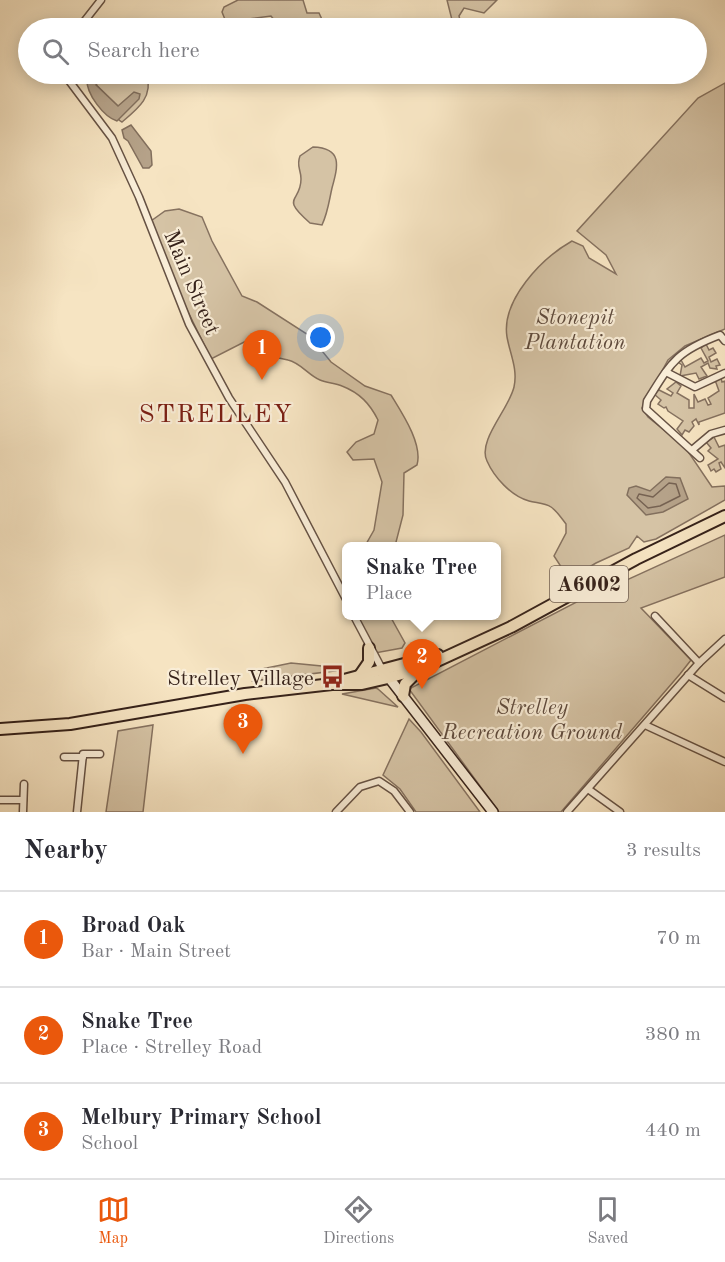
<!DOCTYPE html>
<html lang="en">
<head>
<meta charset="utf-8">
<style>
  :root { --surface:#fff; --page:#f2f2f3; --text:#2b2b33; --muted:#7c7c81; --line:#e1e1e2; --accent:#ea580c }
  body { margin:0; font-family:"Old Standard TT",serif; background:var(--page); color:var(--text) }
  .you { position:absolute; left:321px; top:338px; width:21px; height:21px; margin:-15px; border:4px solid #fff; border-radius:50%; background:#1a73e8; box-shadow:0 0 0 9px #1a73e833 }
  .badge { display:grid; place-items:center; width:39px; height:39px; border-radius:50%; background:var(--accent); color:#fff; font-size:20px; font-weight:700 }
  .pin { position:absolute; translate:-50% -50px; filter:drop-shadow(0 2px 3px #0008) }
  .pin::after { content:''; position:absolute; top:32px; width:21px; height:18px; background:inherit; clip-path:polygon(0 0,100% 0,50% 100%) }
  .popup { position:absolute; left:342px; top:542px; width:159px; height:78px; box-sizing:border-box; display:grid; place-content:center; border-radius:9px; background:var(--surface); filter:drop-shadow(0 2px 4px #0005); font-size:20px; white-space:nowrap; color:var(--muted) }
  .popup b { font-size:22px; color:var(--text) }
  .popup::after { content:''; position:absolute; left:50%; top:100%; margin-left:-12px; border:12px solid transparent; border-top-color:var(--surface) }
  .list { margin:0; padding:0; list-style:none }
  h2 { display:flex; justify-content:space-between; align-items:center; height:78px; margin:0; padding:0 24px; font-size:26px }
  h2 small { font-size:20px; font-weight:400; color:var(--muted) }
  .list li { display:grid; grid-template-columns:39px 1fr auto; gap:18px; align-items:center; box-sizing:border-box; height:96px; padding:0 24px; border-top:2px solid var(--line) }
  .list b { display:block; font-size:22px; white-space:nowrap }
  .list p { margin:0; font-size:20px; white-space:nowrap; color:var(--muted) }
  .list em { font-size:20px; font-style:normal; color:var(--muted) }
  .icon { flex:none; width:33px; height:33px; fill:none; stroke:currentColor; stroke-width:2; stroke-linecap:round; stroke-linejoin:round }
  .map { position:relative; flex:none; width:725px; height:812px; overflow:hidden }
  .search { position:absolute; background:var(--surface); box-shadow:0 3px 15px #0003; left:18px; right:18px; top:18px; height:66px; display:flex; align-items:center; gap:15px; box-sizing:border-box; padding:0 21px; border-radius:33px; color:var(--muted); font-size:22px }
  .sheet { height:366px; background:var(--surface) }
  nav { display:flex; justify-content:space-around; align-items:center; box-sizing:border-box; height:84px; border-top:2px solid var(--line); background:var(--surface); font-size:16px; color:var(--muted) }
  nav a { display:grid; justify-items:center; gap:3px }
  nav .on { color:var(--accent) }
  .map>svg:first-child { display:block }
  .green { fill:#d5c3a5; stroke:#867260; stroke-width:1.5 }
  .water { fill:#b5a289; stroke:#826f5d; stroke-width:1.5 }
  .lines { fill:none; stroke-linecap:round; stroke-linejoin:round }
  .shore { stroke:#766252; stroke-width:1.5 }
  .minor-casing { stroke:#665244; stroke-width:9 }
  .secondary-casing { stroke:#36221a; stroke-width:12 }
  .primary-casing { stroke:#36221a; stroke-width:14 }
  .minor { stroke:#f9edd7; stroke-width:6 }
  .secondary { stroke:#f9edd7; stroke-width:9 }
  .primary { stroke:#f6e4c2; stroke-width:10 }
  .labels { text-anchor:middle; stroke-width:4.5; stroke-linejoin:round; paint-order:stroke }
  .shield { fill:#f9edd7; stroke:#705f53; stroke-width:1.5 }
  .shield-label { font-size:21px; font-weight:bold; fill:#36221a }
  .street-label { font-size:22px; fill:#36221a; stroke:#f9edd7 }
  .park-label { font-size:22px; font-style:italic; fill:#5e4a3d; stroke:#f9edd7 }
  .poi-label { font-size:22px; fill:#36221a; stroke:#f9edd7; text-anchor:end }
  .quarter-label { font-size:26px; letter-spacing:1.5px; fill:#7a1f14; stroke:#f9edd7 }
</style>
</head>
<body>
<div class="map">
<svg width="725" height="812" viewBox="0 0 725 812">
  <rect width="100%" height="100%" fill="#f6e4c2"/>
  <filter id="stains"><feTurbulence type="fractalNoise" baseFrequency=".00333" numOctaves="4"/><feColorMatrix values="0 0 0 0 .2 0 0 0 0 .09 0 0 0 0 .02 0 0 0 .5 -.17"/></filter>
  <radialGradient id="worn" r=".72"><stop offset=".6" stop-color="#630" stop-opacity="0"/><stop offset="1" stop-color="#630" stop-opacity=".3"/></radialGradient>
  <!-- green -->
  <g class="green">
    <path d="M238 0H303L307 13H319L326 28H274L275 21 271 16 226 22 222 12 224 7Z"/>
    <path d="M447 0H497L484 13 464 8 459 16 462 28H454Z"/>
    <path d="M85 74H147C153 97 139 108 122 122L119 120 118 106Z"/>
    <path d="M725 83V329L685 346 668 360 642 408 648 417 685 447 712 487 725 486V500L656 539 644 542 637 536 629 548 596 563 569 579 554 556 566 533V524C562 519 557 511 551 507 545 503 536 503 529 501 511 496 494 477 487 461 477 441 509 409 514 387 518 369 510 354 507 337 501 300 542 258 572 241L583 246 589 258 616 274 606 255 577 231 698 98Z"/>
    <path d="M313 147C343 148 338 166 332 188 329 201 328 212 322 225L310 223C279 196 301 203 301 179 301 169 296 166 300 156Z"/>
    <path d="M179 209 202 217 212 241 242 296 257 302 310 336 331 362 365 386 391 395C402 413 423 444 417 465L404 473 403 515 395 546H365L374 530 382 482 374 459 353 460 347 452 356 442 374 434 378 420C370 404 360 393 342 386 335 383 327 383 320 380 308 375 301 363 288 360 263 353 269 366 252 338L211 359 176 287 151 221 165 211Z"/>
    <path d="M706 344 709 350 713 348 716 353 709 357 711 362 717 359 720 365 716 366 717 369 710 368 708 363 701 367 707 376 699 379 696 373 680 376 682 365 678 362 681 360 685 367 701 358 704 363 708 361 701 348Z"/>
    <path d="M721 378 722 382 725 381V413L699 422V425L696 419 692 422 694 426 689 432 685 430 682 435 677 429 683 421 668 411 666 407 664 408 658 404 661 400 654 394 659 390 671 396 673 393 667 389 676 382 681 386 677 393 689 400V408H694V394L698 402 705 399 708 405 711 404 708 398 719 391 715 380Z"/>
    <path d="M714 437 719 447 725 445V468L721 462 719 463 721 469 716 472 714 469 711 471 708 465 718 459 708 451 711 448 706 442Z"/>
    <path d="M725 535V577L641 608 691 660 680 674 561 812H499L409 689 613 583 616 585Z"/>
    <path d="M357 616H390L405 643 402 648 375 653Z"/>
    <path d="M291 663 342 668V670L253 681 262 669Z"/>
    <path d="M378 689 398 707 342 694 376 688Z"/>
    <path d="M409 719 421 732 480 812H416L400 789 383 775Z"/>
    <path d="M153 725 143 812H106L118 731Z"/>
  </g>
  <!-- water -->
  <g class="water">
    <path d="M94 74H104L96 85 118 106 134 92 140 94 139 99 117 121C104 117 86 94 87 79Z"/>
    <path d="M131 125 151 151 152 165 149 168H143L128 141 124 138 122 130Z"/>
    <path d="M666 477 680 478 688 499 663 512 646 515 627 495 629 488 636 486 650 491Z"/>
  </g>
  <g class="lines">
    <!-- shore -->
    <path class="shore" d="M669 483 676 484 680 496 660 506 648 508 637 498 639 494 653 497Z"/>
    <defs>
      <g id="minor">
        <path d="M79 28 101 0"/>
        <path d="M64 74 112 138 139 197 189 324 229 398 285 482 347 601"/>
        <path d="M666 372 695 387 725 373"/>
        <path d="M692 450 711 434 725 430"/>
        <path d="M700 458 646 409 647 401C671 363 675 352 720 335L725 341"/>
        <path d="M354 616 382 669"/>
        <path d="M655 616 699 663"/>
        <path d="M688 675 725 698"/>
        <path d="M645 725 725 762"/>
        <path d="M64 757H83"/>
        <path d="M588 789 620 812"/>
        <path d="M0 800H23"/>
        <path d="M23 812 24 784"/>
        <path d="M77 812 83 754H100"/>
        <path d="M336 812 360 787 379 781 394 791 410 812"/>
        <path d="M567 812 699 663 725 639"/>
      </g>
      <path id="secondary" d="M386 674 493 812"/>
      <g id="primary">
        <path d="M360 675 369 662V648"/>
        <path d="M340 681 438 655"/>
        <path d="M403 696 405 684 419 670"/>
        <path d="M0 729 70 724 245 694 332 684H362L388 678 422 668 511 627 636 559 725 516"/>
      </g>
    </defs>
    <!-- minor casing -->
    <use href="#minor" class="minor-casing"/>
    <!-- secondary casing -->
    <use href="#secondary" class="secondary-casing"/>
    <!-- primary casing -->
    <use href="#primary" class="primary-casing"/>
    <!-- minor -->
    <use href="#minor" class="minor"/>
    <!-- secondary -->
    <use href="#secondary" class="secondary"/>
    <!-- primary -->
    <use href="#primary" class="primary"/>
  </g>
  <!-- icons -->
  <defs>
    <symbol id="bus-bare" viewBox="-9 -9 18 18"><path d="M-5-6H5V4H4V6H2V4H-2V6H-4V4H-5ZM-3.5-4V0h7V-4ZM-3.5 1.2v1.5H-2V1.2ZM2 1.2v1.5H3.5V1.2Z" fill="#8f2418" stroke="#f9edd7" stroke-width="2.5" paint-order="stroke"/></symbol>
  </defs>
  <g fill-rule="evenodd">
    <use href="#bus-bare" x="316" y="660" width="33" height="33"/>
  </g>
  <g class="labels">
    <!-- shield labels -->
    <rect class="shield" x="550" y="566" width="78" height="36" rx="4.5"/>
    <g class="shield-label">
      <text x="589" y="591">A6002</text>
    </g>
    <!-- street labels -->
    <g class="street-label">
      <text transform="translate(193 282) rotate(67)" y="8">Main Street</text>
    </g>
    <!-- park labels -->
    <g class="park-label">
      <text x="575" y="324">Stonepit<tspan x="575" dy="25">Plantation</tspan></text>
      <text x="532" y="714">Strelley<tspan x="532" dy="25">Recreation Ground</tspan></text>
    </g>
    <!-- poi labels -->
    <g class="poi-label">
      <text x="314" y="685">Strelley Village</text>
    </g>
    <!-- quarter labels -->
    <g class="quarter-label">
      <text x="216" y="422">STRELLEY</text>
    </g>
  </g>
  <rect width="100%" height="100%" filter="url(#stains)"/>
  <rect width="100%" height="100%" fill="url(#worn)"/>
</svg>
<div class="you"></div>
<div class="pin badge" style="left:262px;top:380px">1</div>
<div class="pin badge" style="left:422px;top:689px">2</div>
<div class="popup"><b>Snake Tree</b>Place</div>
<div class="pin badge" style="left:243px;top:754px">3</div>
<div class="search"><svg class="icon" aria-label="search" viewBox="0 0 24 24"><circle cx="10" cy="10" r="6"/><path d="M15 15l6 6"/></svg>Search here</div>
</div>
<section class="sheet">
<h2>Nearby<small>3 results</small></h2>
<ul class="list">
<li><span class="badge">1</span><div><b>Broad Oak</b><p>Bar · Main Street</p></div><em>70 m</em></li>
<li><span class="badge">2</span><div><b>Snake Tree</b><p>Place · Strelley Road</p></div><em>380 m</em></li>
<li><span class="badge">3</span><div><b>Melbury Primary School</b><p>School</p></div><em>440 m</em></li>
</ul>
</section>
<nav>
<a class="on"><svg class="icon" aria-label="map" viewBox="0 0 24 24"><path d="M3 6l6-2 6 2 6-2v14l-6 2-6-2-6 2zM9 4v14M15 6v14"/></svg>Map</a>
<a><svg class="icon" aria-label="directions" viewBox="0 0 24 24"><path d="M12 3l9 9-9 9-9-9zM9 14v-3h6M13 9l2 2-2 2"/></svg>Directions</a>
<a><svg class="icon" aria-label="saved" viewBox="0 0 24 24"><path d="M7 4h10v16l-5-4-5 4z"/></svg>Saved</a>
</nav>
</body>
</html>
